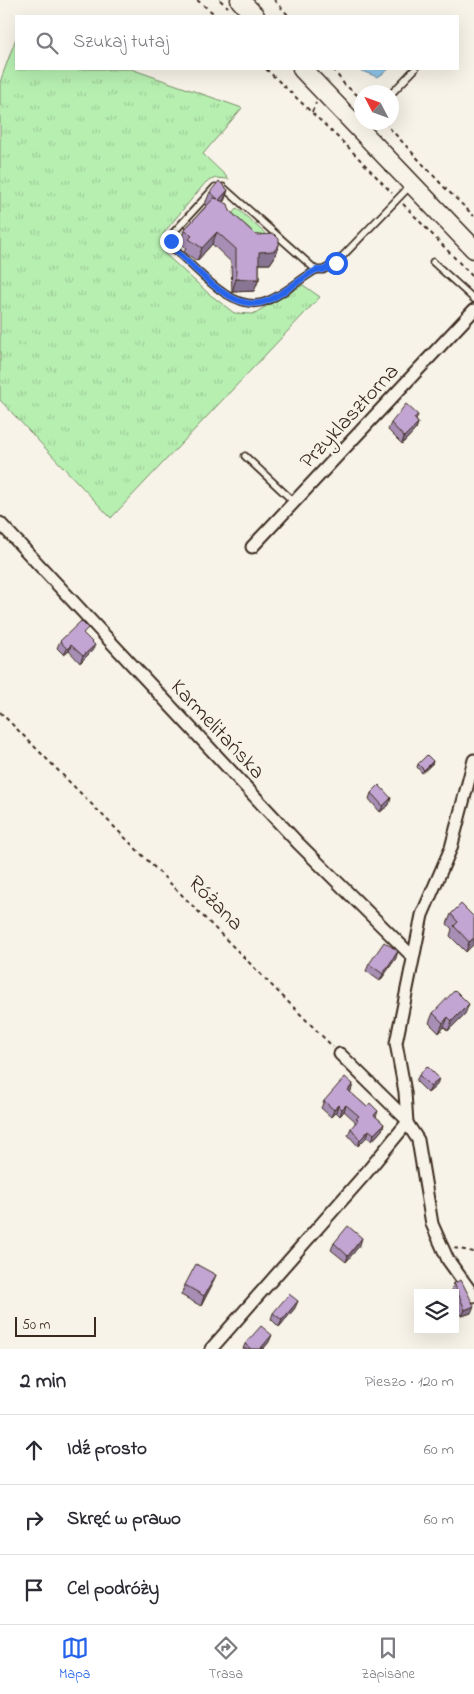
<!DOCTYPE html>
<html lang="pl">
<head>
<meta charset="utf-8">
<style>
  :root { --surface:#fff; --page:#f7f7f7; --text:#2b2b33; --muted:#7c7c81; --line:#e1e1e2; --accent:#2563eb }
  body { margin:0; font-family:"Indie Flower",sans-serif; background:var(--page); color:var(--text) }
  .controls { position:absolute; right:15px; bottom:15px; display:grid; overflow:hidden; border-radius:0px; box-shadow:0 5px 20px #0002 }
  .controls button { width:45px; height:45px; display:grid; place-items:center; padding:0; border:0; border-bottom:1px solid var(--line); background:var(--surface); color:var(--text); font:25px sans-serif }
  .compass { position:absolute; left:354px; top:85px; width:45px; height:45px; border-radius:50%; background:var(--surface); box-shadow:0 5px 20px #0002; rotate:311deg }
  .scale { position:absolute; left:15px; bottom:12px; width:81px; box-sizing:border-box; padding-left:5px; border:2px solid #3b2a1e; border-top:0; font-size:14px; line-height:18px; white-space:nowrap; color:#3b2a1e; -webkit-text-stroke:4px #f7f3e8; paint-order:stroke }
  .stop { position:absolute; width:15px; height:15px; margin:-11px; border:4px solid #2563eb; border-radius:50%; background:#fff }
  .stop.end { background:#2563eb; border-color:#fff; box-shadow:0 1px 5px #0008 }
  .list { margin:0; padding:0; list-style:none }
  h2 { display:flex; justify-content:space-between; align-items:center; height:65px; margin:0; padding:0 20px; font-size:21px }
  h2 small { font-size:16px; font-weight:400; color:var(--muted) }
  .list li { display:grid; grid-template-columns:32px 1fr auto; gap:15px; align-items:center; box-sizing:border-box; height:70px; padding:0 20px; border-top:1px solid var(--line) }
  .list b { display:block; font-size:19px; white-space:nowrap }
  .list em { font-size:16px; font-style:normal; color:var(--muted) }
  .icon { flex:none; width:28px; height:28px; fill:none; stroke:currentColor; stroke-width:2; stroke-linecap:round; stroke-linejoin:round }
  .map { position:relative; flex:none; width:474px; height:1349px; overflow:hidden }
  .search { position:absolute; background:var(--surface); box-shadow:0 5px 20px #0002; left:15px; right:15px; top:15px; height:55px; display:flex; align-items:center; gap:12px; box-sizing:border-box; padding:0 18px; border-radius:0px; color:var(--muted); font-size:19px }
  .sheet { height:275px; background:var(--surface) }
  nav { display:flex; justify-content:space-around; align-items:center; box-sizing:border-box; height:70px; border-top:1px solid var(--line); background:var(--surface); font-size:14px; color:var(--muted) }
  nav a { display:grid; justify-items:center; gap:2px }
  nav .on { color:var(--accent) }
  .map>svg:first-child { display:block }
  .grass { fill:url(#grass-tufts); stroke:#798c68 }
  .water { fill:#8fc8ee; stroke:#6d899b }
  .lines { fill:none; stroke-linecap:round; stroke-linejoin:round }
  .service-casing { stroke:#3b2a1e; stroke-width:9 }
  .minor-casing { stroke:#3b2a1e; stroke-width:15 }
  .primary-casing { stroke:#3b2a1e; stroke-width:21 }
  .path { stroke:#3b2a1e; stroke-width:2; stroke-dasharray:4 4; stroke-linecap:butt }
  .service { stroke:#f7f3e8; stroke-width:5.5 }
  .minor { stroke:#f7f3e8; stroke-width:11 }
  .primary { stroke:#f7f3e8; stroke-width:18 }
  .wall { fill:#a78eb5; stroke:#3b2a1e }
  .shaded-wall { fill:#887493; stroke:#3b2a1e }
  .building { fill:#c2a5d2; stroke:#3b2a1e }
  .route { stroke:#2563eb; stroke-width:6 }
  .labels { text-anchor:middle; stroke-width:5; stroke-linejoin:round; paint-order:stroke }
  .street-label { font-size:22px; fill:#3b2a1e; stroke:#f7f3e8 }
</style>
</head>
<body>
<div class="map">
<svg width="474" height="1349" viewBox="0 0 474 1349">
  <defs>
    <pattern id="grass-tufts" width="24" height="20" patternUnits="userSpaceOnUse" patternTransform="scale(1.25)"><rect width="24" height="20" fill="#b7efb1"/><path d="M3 7l-1-3M5 7V3M7 7l1-3M15 17l-1-3M17 17v-4M19 17l1-3" fill="none" stroke="#9ecd98"/></pattern>
  </defs>
  <rect width="100%" height="100%" fill="#f7f3e8"/>
  <filter id="ink" filterUnits="userSpaceOnUse"><feTurbulence type="fractalNoise" baseFrequency=".02" numOctaves="2"/><feDisplacementMap in="SourceGraphic" scale="10" xChannelSelector="R" yChannelSelector="G"/><feConvolveMatrix kernelMatrix="1 2 1 2 8 2 1 2 1" color-interpolation-filters="sRGB"/></filter>
  <g filter="url(#ink)">
    <!-- grass -->
    <g class="grass">
      <path d="M16 38V69H131L242 108 203 154 229 179 216 178 206 182 166 230 162 237 164 253 208 293 234 313 253 314 303 285 320 297 111 518 0 400V82Z"/>
      <path d="M237 208 279 246 253 247 225 222Z"/>
    </g>
    <!-- water -->
    <path class="water" d="M356 69H389L378 77Z"/>
    <g class="lines">
      <defs>
        <g id="service">
          <path d="M392 93 415 69"/>
          <path d="M215 187 174 232 171 241 175 250C198 270 234 315 267 301 284 294 300 279 316 270"/>
          <path d="M223 187 316 270H323L336 263 410 186"/>
          <path d="M433 262 474 299"/>
          <path d="M245 456 294 502"/>
        </g>
        <g id="minor">
          <path d="M0 523 298 843 413 957"/>
          <path d="M252 547 474 310"/>
          <path d="M340 1054 406 1119"/>
          <path d="M407 1123 418 1140 432 1224 448 1260 474 1296"/>
          <path d="M211 1349 366 1173 407 1123 405 1092 396 1043 422 915 451 848 474 760"/>
        </g>
        <g id="primary">
          <path d="M240 0 255 16"/>
          <path d="M302 69 474 249"/>
        </g>
      </defs>
      <!-- service casing -->
      <use href="#service" class="service-casing"/>
      <!-- minor casing -->
      <use href="#minor" class="minor-casing"/>
      <!-- primary casing -->
      <use href="#primary" class="primary-casing"/>
      <!-- path -->
      <g class="path">
        <path d="M197 0 217 16"/>
        <path d="M220 0 228 7"/>
        <path d="M274 0 289 16"/>
        <path d="M266 69 348 147 392 193"/>
        <path d="M333 69 344 84 362 99"/>
        <path d="M312 112 316 103"/>
        <path d="M384 122 444 187 474 216"/>
        <path d="M403 204 474 278"/>
        <path d="M0 712 333 1047"/>
        <path d="M454 1248 474 1252"/>
      </g>
      <!-- service -->
      <use href="#service" class="service"/>
      <!-- minor -->
      <use href="#minor" class="minor"/>
      <!-- primary -->
      <use href="#primary" class="primary"/>
    </g>
    <!-- wall -->
    <g class="wall">
      <path d="M228 190 224 202 230 211 256 235 279 245 274 258 270 264H259V279L254 291 232 292 231 262 212 244 197 261 184 252 186 248 180 243 184 230 206 206 205 204 210 192Z"/>
      <path d="M418 415 416 420 418 423 416 429 402 444 388 430 391 423Z"/>
      <path d="M85 635 92 651 80 663 69 651 64 655 57 648 60 641Z"/>
      <path d="M433 761 432 764 422 773 417 767 418 764Z"/>
      <path d="M371 793 389 805 380 812 369 799Z"/>
      <path d="M461 904 474 944 466 952 450 936 452 929 447 924 451 914Z"/>
      <path d="M396 958 380 981 366 971 369 964Z"/>
      <path d="M433 1013 465 1014 448 1031 444 1027 439 1033 429 1023Z"/>
      <path d="M419 1075 437 1085 428 1093 416 1081Z"/>
      <path d="M353 1084 350 1092 367 1107 378 1111 376 1117 384 1124 382 1130 372 1141 367 1137 358 1146 348 1135 351 1128 355 1124V1121L344 1111 340 1116 336 1112 331 1117 321 1108 324 1101Z"/>
      <path d="M334 1243 360 1245 346 1262 331 1250Z"/>
      <path d="M454 1283 471 1313 462 1316 455 1299V1293H453L452 1290Z"/>
      <path d="M185 1285H212L201 1306 181 1295Z"/>
      <path d="M295 1308 279 1327 271 1319 273 1313Z"/>
      <path d="M269 1342 263 1349H243L245 1344Z"/>
    </g>
    <!-- shaded-wall -->
    <g class="shaded-wall">
      <path d="M228 190 223 202 219 200Z"/>
      <path d="M217 232 212 244 197 261 202 248Z"/>
      <path d="M279 245 274 258 270 264H254L259 252Z"/>
      <path d="M236 279H259L254 291 232 292Z"/>
      <path d="M418 423 416 429 402 444 404 437Z"/>
      <path d="M71 645 69 651 64 655 67 649Z"/>
      <path d="M95 645 92 651 80 663 83 656Z"/>
      <path d="M433 761 432 764 422 773 424 770Z"/>
      <path d="M391 798 389 805 380 812 383 806Z"/>
      <path d="M474 938V944L466 952 469 942Z"/>
      <path d="M398 951 396 958 380 981 383 974Z"/>
      <path d="M469 1004 465 1014 448 1031 452 1021Z"/>
      <path d="M448 1017 444 1027 439 1033 443 1023Z"/>
      <path d="M439 1078 437 1085 428 1093 431 1087Z"/>
      <path d="M353 1084 351 1091 346 1097 348 1090Z"/>
      <path d="M338 1105 336 1112 331 1117 334 1110Z"/>
      <path d="M346 1105 344 1111 340 1116 342 1109Z"/>
      <path d="M384 1124 382 1130 372 1141 374 1134Z"/>
      <path d="M369 1130 367 1137 358 1146 360 1140Z"/>
      <path d="M362 1238 360 1245 346 1262 348 1256Z"/>
      <path d="M216 1275 212 1285 201 1306 204 1296Z"/>
      <path d="M298 1301 295 1308 279 1327 282 1320Z"/>
      <path d="M474 1306 471 1313 462 1316 465 1310Z"/>
      <path d="M272 1335 269 1342 263 1349H260Z"/>
    </g>
    <!-- building -->
    <g class="building">
      <path d="M219 181 228 190 219 200 228 204 230 211 256 235 274 234 279 239V245L274 251 259 252V279H236V249L217 232 202 248 189 239 192 236 184 230 214 198 218 199 210 192Z"/>
      <path d="M406 404 418 415 414 418 418 423 404 437 391 423Z"/>
      <path d="M81 621 88 628 83 633 95 645 83 656 71 645 67 649 60 641Z"/>
      <path d="M427 755 433 761 424 770 418 764Z"/>
      <path d="M379 785 391 798 383 806 371 793Z"/>
      <path d="M461 904 474 917V938L469 942 454 926 458 922 451 914Z"/>
      <path d="M384 942 398 951 383 974 369 964Z"/>
      <path d="M455 990 469 1004 452 1021 448 1017 443 1023 433 1013Z"/>
      <path d="M427 1066 439 1078 431 1087 419 1075Z"/>
      <path d="M345 1077 353 1084 348 1090 367 1107 370 1103 378 1111 374 1115 384 1124 374 1134 369 1130 360 1140 351 1128 358 1120 356 1119 359 1116 346 1105 342 1109 338 1105 334 1110 324 1101Z"/>
      <path d="M348 1226 362 1238 348 1256 334 1243Z"/>
      <path d="M196 1264 216 1275 204 1296 185 1285Z"/>
      <path d="M461 1280 474 1306 465 1310 454 1283Z"/>
      <path d="M289 1294 298 1301 282 1320 273 1313Z"/>
      <path d="M261 1326 272 1335 260 1349H251L245 1344Z"/>
    </g>
  </g>
  <g class="lines" filter="url(#ink)">
    <!-- route -->
    <path class="route" d="M171 241 175 250C198 270 234 315 267 301 284 294 300 279 316 270H323L336 263"/>
  </g>
  <g class="labels">
    <!-- street labels -->
    <g class="street-label">
      <text transform="translate(348 415) rotate(-47)" y="8">Przyklasztorna</text>
      <text transform="translate(219 728) rotate(47)" y="8">Karmelitańska</text>
      <text transform="translate(217 902) rotate(45)" y="8">Różana</text>
    </g>
  </g>
</svg>
<div class="controls">
<button><svg class="icon" aria-label="layers" viewBox="0 0 24 24"><path d="M12 4l9 5-9 5-9-5zM3 14l9 5 9-5"/></svg></button>
</div>
<svg class="compass" viewBox="-18 -18 36 36"><path d="M0-13l5 13h-10z" fill="#e53935"/><path d="M0 13l5-13h-10z" fill="#7c7c81"/></svg>
<div class="scale">50 m</div>
<div class="stop" style="left:336px;top:263px"></div>
<div class="stop end" style="left:171px;top:241px"></div>
<div class="search"><svg class="icon" aria-label="search" viewBox="0 0 24 24"><circle cx="10" cy="10" r="6"/><path d="M15 15l6 6"/></svg>Szukaj tutaj</div>
</div>
<section class="sheet">
<h2>2 min<small>Pieszo · 120 m</small></h2>
<ul class="list">
<li><svg class="icon" aria-label="ahead" viewBox="0 0 24 24"><path d="M12 20V5M6 11l6-6 6 6"/></svg><div><b>Idź prosto</b></div><em>60 m</em></li>
<li><svg class="icon" aria-label="right" viewBox="0 0 24 24"><path d="M7 20v-9h11M14 6l5 5-5 5"/></svg><div><b>Skręć w prawo</b></div><em>60 m</em></li>
<li><svg class="icon" aria-label="arrive" viewBox="0 0 24 24"><path d="M6 21V4h12l-3 4 3 4H6"/></svg><div><b>Cel podróży</b></div></li>
</ul>
</section>
<nav>
<a class="on"><svg class="icon" aria-label="map" viewBox="0 0 24 24"><path d="M3 6l6-2 6 2 6-2v14l-6 2-6-2-6 2zM9 4v14M15 6v14"/></svg>Mapa</a>
<a><svg class="icon" aria-label="directions" viewBox="0 0 24 24"><path d="M12 3l9 9-9 9-9-9zM9 14v-3h6M13 9l2 2-2 2"/></svg>Trasa</a>
<a><svg class="icon" aria-label="saved" viewBox="0 0 24 24"><path d="M7 4h10v16l-5-4-5 4z"/></svg>Zapisane</a>
</nav>
</body>
</html>
